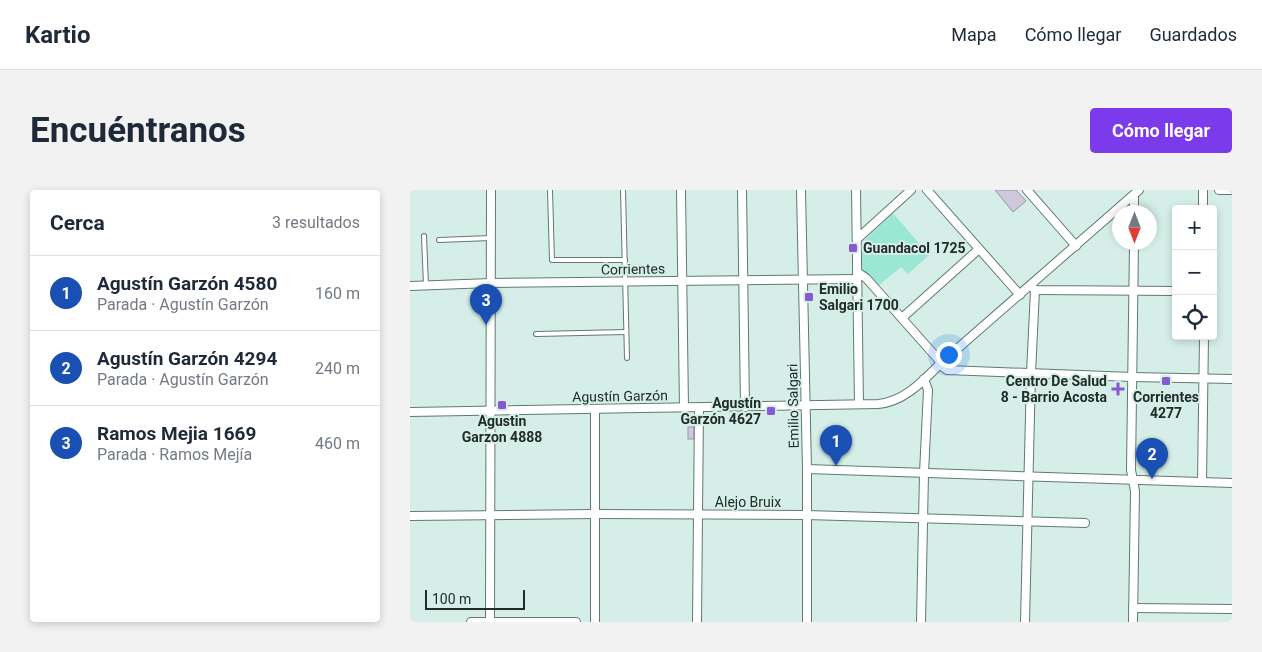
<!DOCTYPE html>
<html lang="es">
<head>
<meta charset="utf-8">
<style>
  :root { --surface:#fff; --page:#f2f2f3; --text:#1f2937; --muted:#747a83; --line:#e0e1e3; --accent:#7c3aed }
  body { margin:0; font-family:Roboto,sans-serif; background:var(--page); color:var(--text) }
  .controls { position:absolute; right:15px; top:15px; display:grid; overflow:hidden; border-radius:5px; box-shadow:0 2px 8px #0003 }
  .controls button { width:45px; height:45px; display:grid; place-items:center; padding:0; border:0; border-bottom:1px solid var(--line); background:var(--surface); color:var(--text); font:25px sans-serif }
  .compass { position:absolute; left:702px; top:15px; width:45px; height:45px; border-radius:50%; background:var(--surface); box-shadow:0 2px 8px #0003; rotate:180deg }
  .scale { position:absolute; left:15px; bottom:12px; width:100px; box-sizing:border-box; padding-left:5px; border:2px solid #222c29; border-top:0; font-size:14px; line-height:18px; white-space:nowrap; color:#222c29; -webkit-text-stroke:4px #d5efe8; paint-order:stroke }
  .you { position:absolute; left:538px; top:164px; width:18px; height:18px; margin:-12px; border:4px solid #fff; border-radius:50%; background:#1a73e8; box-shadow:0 0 0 8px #1a73e833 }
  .badge { display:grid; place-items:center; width:32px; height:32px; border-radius:50%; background:var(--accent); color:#fff; font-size:16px; font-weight:700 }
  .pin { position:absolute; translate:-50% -41px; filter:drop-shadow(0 1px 2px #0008) }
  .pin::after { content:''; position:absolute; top:26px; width:18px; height:15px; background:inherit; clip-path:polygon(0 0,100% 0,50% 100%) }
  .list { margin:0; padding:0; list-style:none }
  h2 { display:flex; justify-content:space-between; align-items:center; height:65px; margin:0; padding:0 20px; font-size:21px }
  h2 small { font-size:16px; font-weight:400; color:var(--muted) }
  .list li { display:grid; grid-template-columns:32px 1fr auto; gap:15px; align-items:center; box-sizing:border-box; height:75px; padding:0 20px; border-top:1px solid var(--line) }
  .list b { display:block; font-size:19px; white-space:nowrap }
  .list p { margin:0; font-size:16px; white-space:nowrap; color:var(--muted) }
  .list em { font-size:16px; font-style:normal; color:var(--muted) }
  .icon { flex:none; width:28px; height:28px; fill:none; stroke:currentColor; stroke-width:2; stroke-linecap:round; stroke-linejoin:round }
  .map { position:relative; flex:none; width:822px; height:432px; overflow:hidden; border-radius:5px }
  header { display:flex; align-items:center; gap:30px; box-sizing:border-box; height:70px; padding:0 25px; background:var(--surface); border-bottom:1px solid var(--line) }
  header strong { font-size:24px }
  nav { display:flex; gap:28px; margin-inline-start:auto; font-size:18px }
  .intro { display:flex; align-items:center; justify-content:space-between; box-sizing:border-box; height:120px; padding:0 30px }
  h1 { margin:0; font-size:35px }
  .button { padding:12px 22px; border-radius:5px; background:var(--accent); color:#fff; font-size:18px; font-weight:700 }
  main { display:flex; gap:30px; padding:0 30px }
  aside { flex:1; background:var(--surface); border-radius:5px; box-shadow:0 2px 8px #0003 }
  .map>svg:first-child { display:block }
  .green { fill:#9be7d5 }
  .building { fill:#cec8dc; stroke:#9a94a7 }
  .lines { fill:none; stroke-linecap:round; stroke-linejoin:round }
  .service-casing { stroke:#627973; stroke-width:6 }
  .minor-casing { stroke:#627973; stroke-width:10 }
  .service { stroke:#fff; stroke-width:4 }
  .minor { stroke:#fff; stroke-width:8 }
  .poi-dot { fill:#8759d2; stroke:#d5efe8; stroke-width:2 }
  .labels { text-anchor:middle; stroke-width:4; stroke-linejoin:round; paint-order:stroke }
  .poi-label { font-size:14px; font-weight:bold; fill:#222c29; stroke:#d5efe8; text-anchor:start }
  .street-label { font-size:14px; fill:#222c29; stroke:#d5efe8 }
</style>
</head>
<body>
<header>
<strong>Kartio</strong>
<nav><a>Mapa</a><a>Cómo llegar</a><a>Guardados</a></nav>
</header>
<div class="intro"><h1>Encuéntranos</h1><a class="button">Cómo llegar</a></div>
<main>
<aside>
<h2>Cerca<small>3 resultados</small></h2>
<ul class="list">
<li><span class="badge" style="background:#1a4fb4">1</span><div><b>Agustín Garzón 4580</b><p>Parada · Agustín Garzón</p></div><em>160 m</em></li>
<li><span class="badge" style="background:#1a4fb4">2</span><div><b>Agustín Garzón 4294</b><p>Parada · Agustín Garzón</p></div><em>240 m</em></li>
<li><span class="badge" style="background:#1a4fb4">3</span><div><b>Ramos Mejia 1669</b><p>Parada · Ramos Mejía</p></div><em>460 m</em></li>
</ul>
</aside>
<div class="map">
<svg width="822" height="432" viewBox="0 0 822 432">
  <rect width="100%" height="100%" fill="#d5efe8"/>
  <!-- green -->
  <path class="green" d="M483 23 519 65 498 84 491 77 468 96 451 78 453 52Z"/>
  <!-- building -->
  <g class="building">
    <path d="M585 0H606L616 11 603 22Z"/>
    <rect x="278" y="237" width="6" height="12"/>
  </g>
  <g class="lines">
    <defs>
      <g id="service">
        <path d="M140 0 142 70H215"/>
        <path d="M213 0 217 168"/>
        <path d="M14 46 16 95"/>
        <path d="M29 50 81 48"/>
        <path d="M126 144 216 142"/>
      </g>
      <g id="minor">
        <path d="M271 0 274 218"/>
        <path d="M332 0 335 217"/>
        <path d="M391 0 397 279V432"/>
        <path d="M446 0 449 214"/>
        <path d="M517 0 610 105"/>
        <path d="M617 0 666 56"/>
        <path d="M793 0V19"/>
        <path d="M809 0H822"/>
        <path d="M724 22V5"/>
        <path d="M447 49 501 0"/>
        <path d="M447 82 456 88 528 169 533 177 537 180 722 187 822 189"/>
        <path d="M0 96 81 93 447 89"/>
        <path d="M622 97 625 100 766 101"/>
        <path d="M492 128 569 59"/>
        <path d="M0 222 468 214C494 212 513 191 531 173L729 0"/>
        <path d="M397 279 822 293"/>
        <path d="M792 292 794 146"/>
        <path d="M0 326 185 324 396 325 675 333"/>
        <path d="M723 418 822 419"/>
        <path d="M61 432H166"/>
        <path d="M80 432 81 0"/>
        <path d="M185 432V219"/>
        <path d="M287 432 289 218"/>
        <path d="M511 432 514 283 518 200 514 189"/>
        <path d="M615 432 621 183 625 100"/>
        <path d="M723 432 725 301 721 280 724 52"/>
      </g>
    </defs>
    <!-- service casing -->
    <use href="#service" class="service-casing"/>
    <!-- minor casing -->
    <use href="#minor" class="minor-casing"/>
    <!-- service -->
    <use href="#service" class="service"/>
    <!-- minor -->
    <use href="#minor" class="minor"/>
  </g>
  <!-- markers -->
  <g class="poi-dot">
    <rect x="438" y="53" width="10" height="10" rx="2.5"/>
    <rect x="394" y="102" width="10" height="10" rx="2.5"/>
    <rect x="751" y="186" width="10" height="10" rx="2.5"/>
    <path d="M705.5 191.5h5v5h5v5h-5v5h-5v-5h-5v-5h5z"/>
    <rect x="87" y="210" width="10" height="10" rx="2.5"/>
    <rect x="356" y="216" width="10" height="10" rx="2.5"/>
  </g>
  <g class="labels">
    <!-- poi labels -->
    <g class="poi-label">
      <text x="453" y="63">Guandacol 1725</text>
      <text x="409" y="104">Emilio<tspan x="409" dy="16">Salgari 1700</tspan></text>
      <text x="697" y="196" text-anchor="end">Centro De Salud<tspan x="697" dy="16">8 - Barrio Acosta</tspan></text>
      <text x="756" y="212" text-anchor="middle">Corrientes<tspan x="756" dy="16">4277</tspan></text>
      <text x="351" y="218" text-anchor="end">Agustín<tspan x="351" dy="16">Garzón 4627</tspan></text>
      <text x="92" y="236" text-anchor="middle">Agustin<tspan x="92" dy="16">Garzon 4888</tspan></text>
    </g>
    <!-- street labels -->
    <g class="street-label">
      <text transform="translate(223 79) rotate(-1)" y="5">Corrientes</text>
      <text transform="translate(210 206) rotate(-1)" y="5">Agustín Garzón</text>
      <text transform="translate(383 216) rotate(-91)" y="5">Emilio Salgari</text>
      <text x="338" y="317">Alejo Bruix</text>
    </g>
  </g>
</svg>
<div class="controls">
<button>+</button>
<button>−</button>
<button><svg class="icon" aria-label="locate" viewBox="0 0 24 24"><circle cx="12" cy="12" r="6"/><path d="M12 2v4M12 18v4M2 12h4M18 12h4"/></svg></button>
</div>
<svg class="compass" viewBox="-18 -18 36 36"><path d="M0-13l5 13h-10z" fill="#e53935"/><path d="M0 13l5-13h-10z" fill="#747a83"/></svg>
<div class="scale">100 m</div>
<div class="you"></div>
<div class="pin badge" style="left:426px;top:276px;background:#1a4fb4">1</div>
<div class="pin badge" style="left:742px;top:289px;background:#1a4fb4">2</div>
<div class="pin badge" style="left:76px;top:135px;background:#1a4fb4">3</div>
</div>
</main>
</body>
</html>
